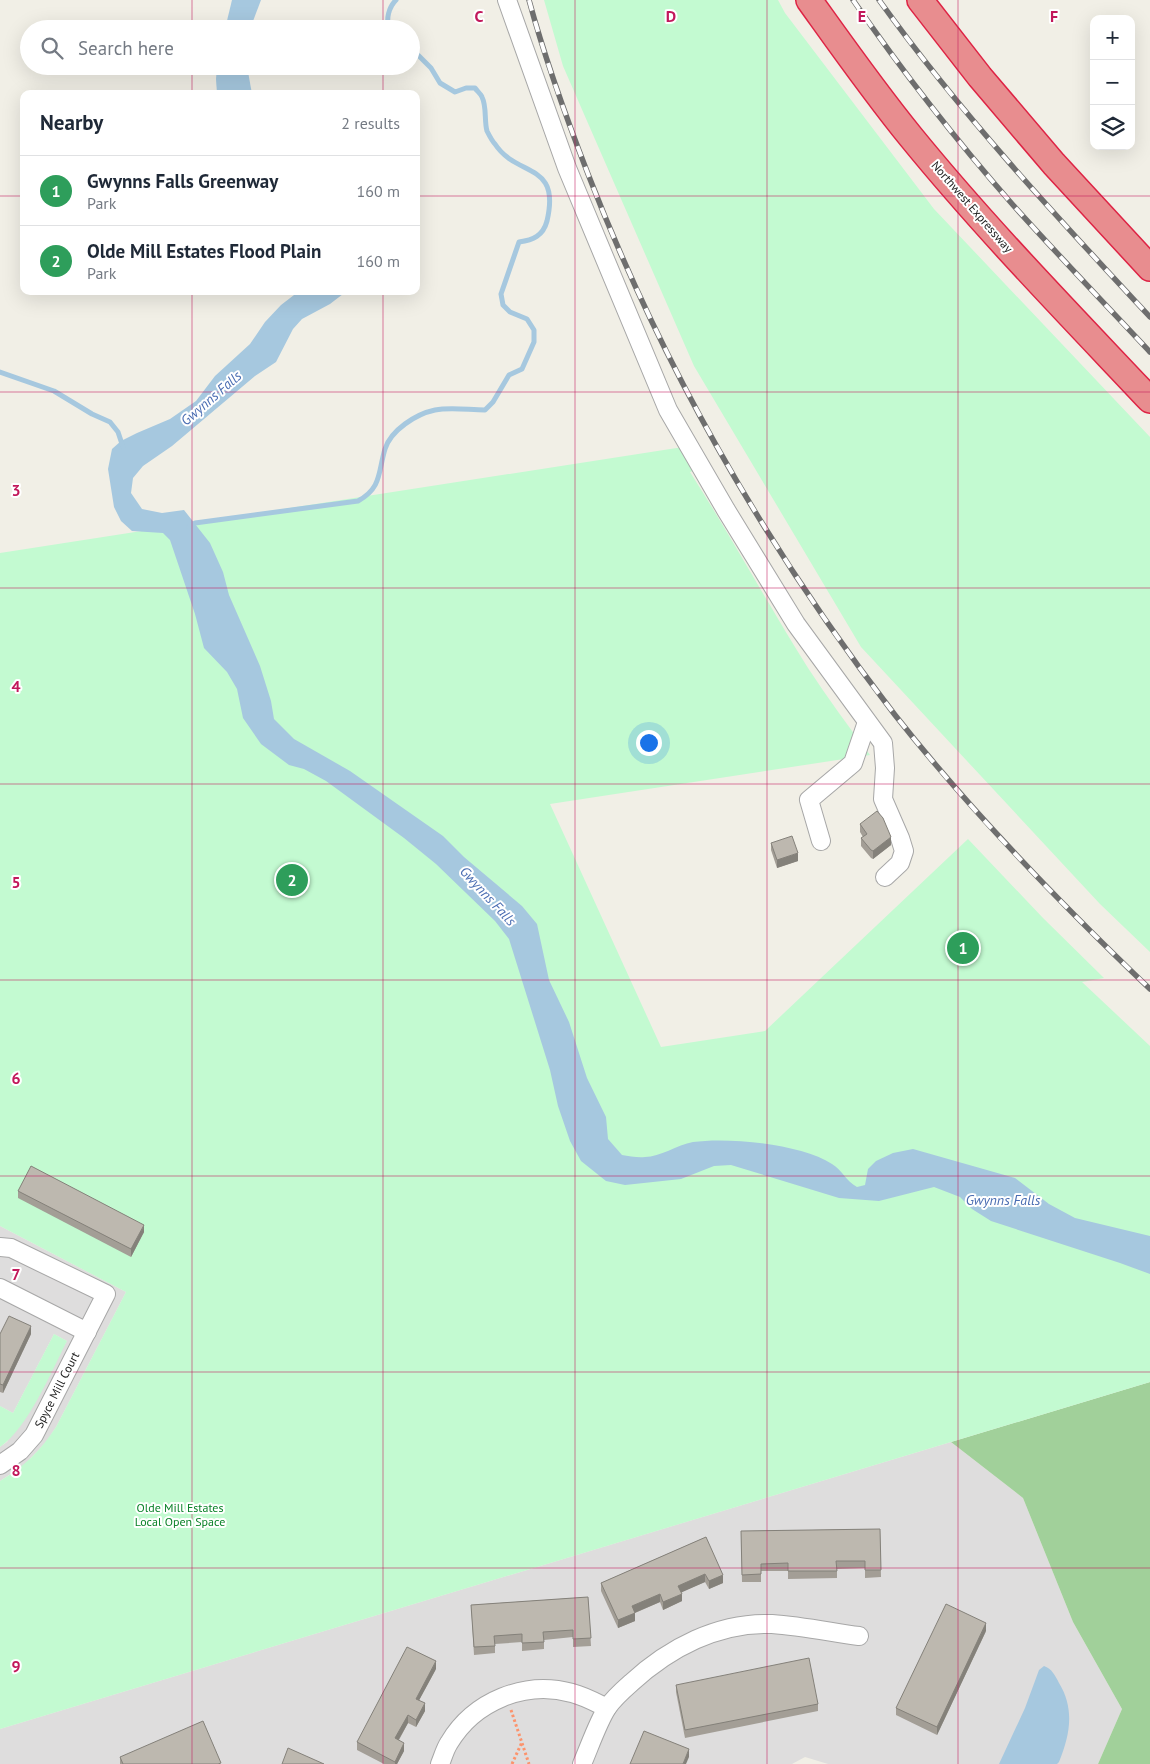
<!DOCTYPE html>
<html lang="en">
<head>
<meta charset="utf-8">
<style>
  :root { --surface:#fff; --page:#f2f2f3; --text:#1f2937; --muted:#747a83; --line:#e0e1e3; --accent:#d02200 }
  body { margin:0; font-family:"PT Sans",sans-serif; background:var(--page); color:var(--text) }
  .controls { position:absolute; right:15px; top:15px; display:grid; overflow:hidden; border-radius:10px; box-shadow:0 5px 20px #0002 }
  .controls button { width:45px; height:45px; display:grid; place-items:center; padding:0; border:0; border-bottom:1px solid var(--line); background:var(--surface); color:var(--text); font:25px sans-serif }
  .you { position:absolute; left:648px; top:742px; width:18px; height:18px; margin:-12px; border:4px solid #fff; border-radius:50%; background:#1a73e8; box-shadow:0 0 0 8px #1a73e833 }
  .badge { display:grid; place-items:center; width:32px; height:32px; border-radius:50%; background:var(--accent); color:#fff; font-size:16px; font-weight:700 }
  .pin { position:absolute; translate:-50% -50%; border:2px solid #fff; box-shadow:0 1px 5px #0006 }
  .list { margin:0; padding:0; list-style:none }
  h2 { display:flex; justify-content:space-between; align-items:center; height:65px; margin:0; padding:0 20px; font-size:21px }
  h2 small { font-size:16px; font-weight:400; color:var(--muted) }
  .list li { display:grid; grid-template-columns:32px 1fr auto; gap:15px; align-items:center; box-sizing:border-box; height:70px; padding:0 20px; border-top:1px solid var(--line) }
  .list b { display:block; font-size:19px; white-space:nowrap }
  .list p { margin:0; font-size:16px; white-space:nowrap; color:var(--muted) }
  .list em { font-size:16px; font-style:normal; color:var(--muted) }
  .icon { flex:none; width:28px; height:28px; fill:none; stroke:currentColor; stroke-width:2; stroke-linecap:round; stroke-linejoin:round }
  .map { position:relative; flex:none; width:1150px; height:1764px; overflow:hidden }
  .search { position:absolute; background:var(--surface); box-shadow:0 5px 20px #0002; left:20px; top:20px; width:400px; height:55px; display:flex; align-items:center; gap:12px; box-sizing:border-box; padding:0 18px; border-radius:28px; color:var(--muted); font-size:19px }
  .panel { position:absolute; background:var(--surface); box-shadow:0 5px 20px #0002; left:20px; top:90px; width:400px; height:205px; border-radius:10px }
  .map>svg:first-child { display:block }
  .residential { fill:#dedddd }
  .forest { fill:#a1d09a }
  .park { fill:#c3fad1 }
  .water { fill:#a6c8df }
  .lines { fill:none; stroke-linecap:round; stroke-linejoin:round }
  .stream { stroke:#a6c8df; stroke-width:5 }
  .minor-casing { stroke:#a7a7a7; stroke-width:20 }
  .highway-casing { stroke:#de2445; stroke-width:28 }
  .path { stroke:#fc936c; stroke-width:3; stroke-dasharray:2.5 2.5; stroke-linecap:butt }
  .minor { stroke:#fff; stroke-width:18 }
  .highway { stroke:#e88d8f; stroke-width:25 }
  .rail-casing { stroke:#6e6e6e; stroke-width:5.5 }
  .rail { stroke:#fff; stroke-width:4; stroke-dasharray:11; stroke-linecap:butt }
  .wall { fill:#a39e96 }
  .shaded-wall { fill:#84817a }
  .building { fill:#bdb8af; stroke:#84817a }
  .grid { fill:none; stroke:#c2185b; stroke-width:1; stroke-opacity:0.55 }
  .labels { text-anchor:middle; stroke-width:4; stroke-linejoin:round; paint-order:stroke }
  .street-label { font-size:12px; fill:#202020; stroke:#fff }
  .park-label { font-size:12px; fill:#0a8228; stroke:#fff }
  .water-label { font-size:14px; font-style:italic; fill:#4a6db2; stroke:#fff }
  .grid-label { font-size:16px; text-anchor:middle; font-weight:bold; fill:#c2185b; stroke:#fff; stroke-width:4; stroke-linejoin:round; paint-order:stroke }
</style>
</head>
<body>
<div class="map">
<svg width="1150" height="1764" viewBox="0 0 1150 1764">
  <rect width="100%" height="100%" fill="#f1efe6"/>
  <!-- residential -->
  <g class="residential">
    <path d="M0 1226 126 1292 56 1427 46 1442 24 1465 0 1481V1447L7 1442 67 1341 54 1334 13 1413 0 1406Z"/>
    <path d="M951 1442 1023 1498 1073 1622 1122 1709 1098 1764H828L805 1757 792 1764H0V1729Z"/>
  </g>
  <!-- forest -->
  <path class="forest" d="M1150 1382V1764H1098L1122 1709 1073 1622 1023 1498 951 1442Z"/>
  <!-- park -->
  <g class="park">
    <path d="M544 0H778L785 13 934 209 1150 437V952L1100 904 861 647 694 366 563 66Z"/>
    <path d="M683 447 696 470 690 472C731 536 767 603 808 668 827 697 848 726 870 755L550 804 661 1047 765 1031 968 839 1043 918 1104 978 1082 982 1150 1046V1382L0 1729V1481C24 1467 41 1450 56 1427L126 1292 0 1226V553Z"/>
    <path d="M54 1334 67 1341C51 1372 28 1428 0 1447V1406L13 1413Z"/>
  </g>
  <!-- water -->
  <g class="water">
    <path d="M232 0H261L250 29H225Z"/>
    <path d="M217 66H247L252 94H217L216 79Z"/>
    <path d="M313 291H344L343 294 330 304 302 319 293 329 276 362 255 376 172 446 143 466 133 478 131 493 142 509 162 513 184 510 210 543 223 572 229 595 260 666 271 701 274 719 294 739 350 771 443 836 464 857 522 906 537 924 549 980 569 1022 587 1078 606 1117 608 1139 622 1155C629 1156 638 1158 645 1157 660 1157 677 1145 693 1142 729 1137 801 1144 832 1164 842 1170 846 1181 857 1187L865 1185 868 1169 876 1161 893 1153 913 1149 1015 1178 1049 1204 1075 1218 1150 1236V1274L1120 1263 991 1221 972 1209 960 1197 934 1187 879 1201 839 1198 731 1165 714 1166 681 1179 625 1185 606 1181 581 1161 570 1141 558 1106 550 1070 509 939 495 921 436 864 404 838 326 781 304 769 289 765 261 744 243 718 237 689 227 672 204 648 195 614 170 540 163 533 132 531 121 521 114 507 108 469 112 449 121 441 137 433 170 419 196 401 215 376 250 344 265 322 281 305 294 295Z"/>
    <path d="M1044 1666C1052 1669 1055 1675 1059 1683 1075 1709 1070 1735 1059 1762L1057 1764H999L1025 1708 1039 1670Z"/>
  </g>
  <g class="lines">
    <!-- stream -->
    <g class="stream">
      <path d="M390 29C385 20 389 7 396 0"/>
      <path d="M0 372 54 391 92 414 110 422 118 432 123 447"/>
      <path d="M189 527 195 523 358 501C382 488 378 472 385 449 391 430 416 414 435 410 451 407 469 410 485 410L493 402 509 375 522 369 534 342V330L527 319 510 312 503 305 501 294 519 242C533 240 543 236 547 221 561 161 517 178 495 144 492 141 489 135 487 131 484 121 487 107 482 97 481 94 477 91 475 88H466L455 92 440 83 431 68 411 48"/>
    </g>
    <defs>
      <g id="minor">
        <path d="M507 0 567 168 668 410 726 510 796 624 883 743 885 768 883 799 900 838 904 851 900 863 885 877"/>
        <path d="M821 841 809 800 853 763 867 722"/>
        <path d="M0 1247 11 1248 106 1294 34 1435 20 1451 0 1465"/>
        <path d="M0 1288 87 1332"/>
        <path d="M440 1764C443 1757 445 1749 449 1743 474 1701 525 1680 572 1693 584 1696 595 1702 607 1708"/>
        <path d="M582 1764C589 1748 598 1722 607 1708 613 1699 623 1690 631 1683 669 1648 718 1622 772 1624 801 1626 830 1632 859 1636"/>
      </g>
      <g id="highway">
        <path d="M809 0C842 46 875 93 911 137 986 229 1069 314 1150 400"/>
        <path d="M920 0 980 77 1054 164 1150 268"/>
      </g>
    </defs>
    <!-- minor casing -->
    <use href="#minor" class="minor-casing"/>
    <!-- highway casing -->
    <use href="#highway" class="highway-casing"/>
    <!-- path -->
    <g class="path">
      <path d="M511 1710 529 1764"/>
      <path d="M512 1764 522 1742"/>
    </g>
    <!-- minor -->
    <use href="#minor" class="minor"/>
    <!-- highway -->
    <use href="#highway" class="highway"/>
    <defs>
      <g id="rail">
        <path d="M529 0C545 59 566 117 588 174 663 368 768 550 895 715 972 813 1060 903 1150 989"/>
        <path d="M853 0C902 71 956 140 1013 205 1058 255 1104 303 1150 352"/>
        <path d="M879 0C960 113 1055 215 1150 317"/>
      </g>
    </defs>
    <!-- rail casing -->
    <use href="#rail" class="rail-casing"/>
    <!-- rail -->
    <use href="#rail" class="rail"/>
  </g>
  <!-- wall -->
  <g class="wall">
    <path d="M860 824 891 845 873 859 871 858 861 846V838L863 837 860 832Z"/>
    <path d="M771 843 798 861 777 868 771 850Z"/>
    <path d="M18 1191 144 1232 131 1257 18 1198Z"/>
    <path d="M0 1334H31L3 1393 0 1392Z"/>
    <path d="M880 1529 881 1577 865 1578V1568L837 1569V1578L788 1579V1571H761V1582H742L741 1531Z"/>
    <path d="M706 1537 723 1583 709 1589 705 1582 681 1592 682 1601 663 1610 660 1602 635 1613V1621L618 1628 601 1591V1583Z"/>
    <path d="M588 1597 591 1646 573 1647V1637L544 1640V1649L522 1651V1642L495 1644V1653L474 1655 471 1605Z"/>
    <path d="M986 1631 937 1735 896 1715V1708Z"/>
    <path d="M436 1669 419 1700 425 1711 416 1727 408 1723 399 1740 404 1751 397 1764H384L357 1750V1742Z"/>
    <path d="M676 1685 818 1704V1711L685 1738 676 1692Z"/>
    <path d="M120 1757 221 1764H120Z"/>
  </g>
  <!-- shaded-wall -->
  <g class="shaded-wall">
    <path d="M891 837V845L873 859V851Z"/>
    <path d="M798 853V861L777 868V860Z"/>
    <path d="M144 1225V1232L131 1257V1249Z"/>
    <path d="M31 1326V1334L3 1393V1385Z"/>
    <path d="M705 1574V1582L678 1594V1586Z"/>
    <path d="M723 1575V1583L709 1589V1581Z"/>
    <path d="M660 1594V1602L632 1614V1606Z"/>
    <path d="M682 1594V1601L663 1610V1602Z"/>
    <path d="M635 1613V1621L618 1628V1620Z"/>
    <path d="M986 1623V1631L937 1735V1727Z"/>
    <path d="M436 1661V1669L416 1706V1699Z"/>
    <path d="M425 1703V1711L416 1727V1720Z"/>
    <path d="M408 1715V1723L395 1746V1738Z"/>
    <path d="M404 1743V1751L397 1764H395V1762Z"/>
    <path d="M689 1749V1757L686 1764H683Z"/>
  </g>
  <!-- building -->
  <g class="building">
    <path d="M877 811 883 818 891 837 873 851 871 850 861 838 867 834 860 824Z"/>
    <path d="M792 836 798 853 777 860 771 843Z"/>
    <path d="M31 1166 144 1225 131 1249 18 1191Z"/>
    <path d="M9 1316 31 1326 3 1385 0 1384V1334Z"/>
    <path d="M880 1529 881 1570H865V1561H836L837 1571H788V1563L761 1564V1574L742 1575 741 1531Z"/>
    <path d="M706 1537 723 1575 709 1581 705 1574 678 1586 682 1594 663 1602 660 1594 632 1606 635 1613 618 1620 601 1583Z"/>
    <path d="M588 1597 591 1638 573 1639V1630L543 1632 544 1642 522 1643V1634L494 1636 495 1646 474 1647 471 1605Z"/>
    <path d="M946 1604 986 1623 937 1727 896 1708Z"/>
    <path d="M407 1647 436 1661 416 1699 425 1703 416 1720 408 1715 395 1738 404 1743 395 1762 357 1742Z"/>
    <path d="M809 1658 818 1704 685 1730 676 1685Z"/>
    <path d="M203 1721 221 1763 218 1764H123L120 1757Z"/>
    <path d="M644 1731 689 1749 683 1764H630Z"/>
    <path d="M288 1748 324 1764H282Z"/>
  </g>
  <!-- grid -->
  <path class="grid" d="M192 0V29M383 0V29M575 0V1764M767 0V1764M958 0V1764M192 66V94M383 66V94M0 196H24M416 196H1150M192 291V1764M383 291V1764M0 392H1150M0 588H1150M0 784H1150M0 980H1150M0 1176H1150M0 1372H1150M0 1568H1150"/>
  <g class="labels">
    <!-- street labels -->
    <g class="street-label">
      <text transform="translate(972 207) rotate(49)" y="4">Northwest Expressway</text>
      <text transform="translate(57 1390) rotate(-63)" y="4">Spyce Mill Court</text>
    </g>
    <!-- park labels -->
    <g class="park-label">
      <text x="180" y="1512">Olde Mill Estates<tspan x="180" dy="14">Local Open Space</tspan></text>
    </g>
    <!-- water labels -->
    <g class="water-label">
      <text transform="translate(211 398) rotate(-41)" y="5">Gwynns Falls</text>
      <text transform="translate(488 896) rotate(47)" y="5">Gwynns Falls</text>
      <text x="1003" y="1205">Gwynns Falls</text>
    </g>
  </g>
  <g class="grid-label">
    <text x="479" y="22">C</text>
    <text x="671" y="22">D</text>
    <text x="862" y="22">E</text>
    <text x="1054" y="22">F</text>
    <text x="16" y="496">3</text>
    <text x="16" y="692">4</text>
    <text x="16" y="888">5</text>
    <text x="16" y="1084">6</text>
    <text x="16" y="1280">7</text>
    <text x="16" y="1476">8</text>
    <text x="16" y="1672">9</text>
  </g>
</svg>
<div class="controls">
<button>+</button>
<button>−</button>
<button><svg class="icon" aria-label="layers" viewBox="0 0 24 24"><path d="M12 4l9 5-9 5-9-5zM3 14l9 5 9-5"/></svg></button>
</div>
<div class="you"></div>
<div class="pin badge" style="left:963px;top:948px;background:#2e9e5b">1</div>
<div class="pin badge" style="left:292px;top:880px;background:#2e9e5b">2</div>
<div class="search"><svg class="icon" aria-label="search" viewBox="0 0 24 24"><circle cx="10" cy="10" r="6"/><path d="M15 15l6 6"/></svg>Search here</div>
<section class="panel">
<h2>Nearby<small>2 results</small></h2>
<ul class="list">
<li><span class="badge" style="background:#2e9e5b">1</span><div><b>Gwynns Falls Greenway</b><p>Park</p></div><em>160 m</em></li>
<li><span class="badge" style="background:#2e9e5b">2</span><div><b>Olde Mill Estates Flood Plain</b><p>Park</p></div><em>160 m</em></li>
</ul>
</section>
</div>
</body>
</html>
